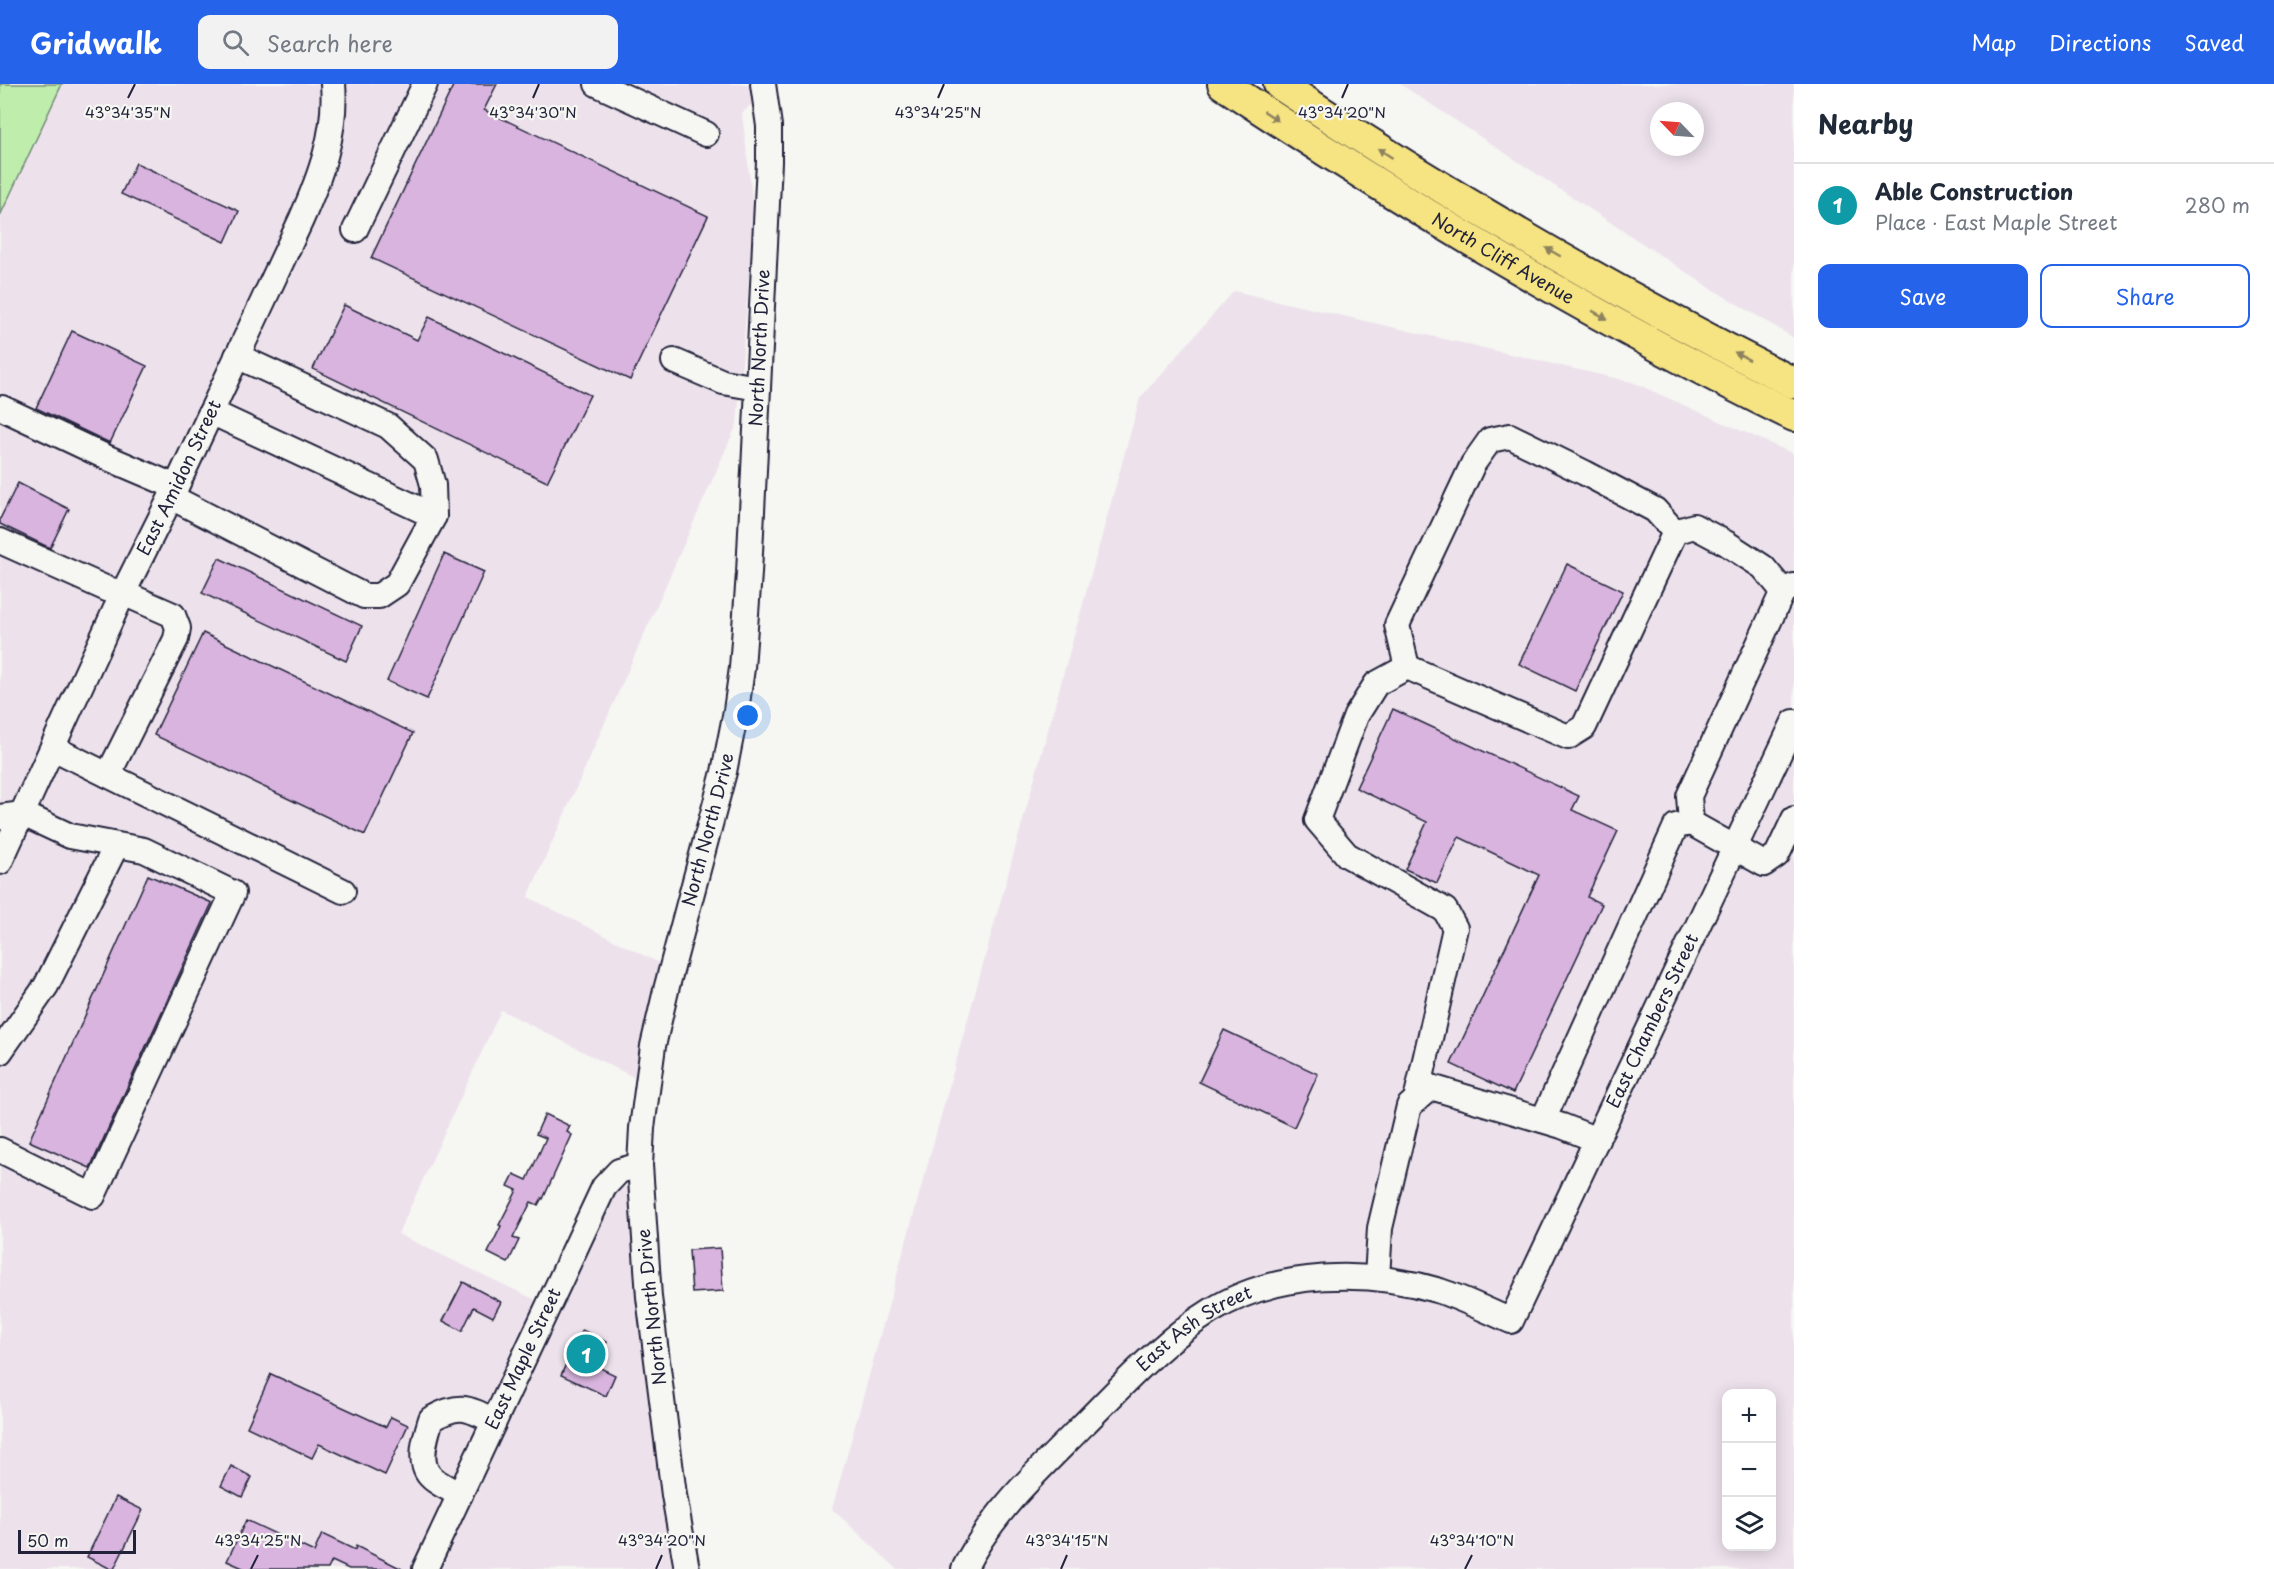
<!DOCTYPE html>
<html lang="en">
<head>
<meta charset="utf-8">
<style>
  :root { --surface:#fff; --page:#f2f2f3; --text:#1f2937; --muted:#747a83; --line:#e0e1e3; --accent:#2563eb }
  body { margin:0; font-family:"Playpen Sans",sans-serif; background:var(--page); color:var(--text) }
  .controls { position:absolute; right:18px; bottom:18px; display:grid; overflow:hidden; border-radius:12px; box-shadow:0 3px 15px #0003 }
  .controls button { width:54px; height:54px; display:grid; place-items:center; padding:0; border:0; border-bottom:2px solid var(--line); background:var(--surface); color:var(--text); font:30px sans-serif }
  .compass { position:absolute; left:1650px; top:18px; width:54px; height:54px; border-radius:50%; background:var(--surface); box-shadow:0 3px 15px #0003; rotate:295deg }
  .scale { position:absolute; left:18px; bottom:15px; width:118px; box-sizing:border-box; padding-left:6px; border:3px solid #22223b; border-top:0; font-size:16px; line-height:21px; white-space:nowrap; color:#22223b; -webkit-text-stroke:4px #f6f6f2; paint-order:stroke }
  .you { position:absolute; left:748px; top:632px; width:21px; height:21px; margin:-15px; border:4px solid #fff; border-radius:50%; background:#1a73e8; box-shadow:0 0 0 9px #1a73e833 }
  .badge { display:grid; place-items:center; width:39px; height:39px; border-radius:50%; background:var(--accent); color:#fff; font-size:20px; font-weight:700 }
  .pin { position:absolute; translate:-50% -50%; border:3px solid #fff; box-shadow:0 2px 6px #0006 }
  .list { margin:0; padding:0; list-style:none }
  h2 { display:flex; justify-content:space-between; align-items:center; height:78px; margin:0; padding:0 24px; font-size:26px }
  h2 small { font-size:20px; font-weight:400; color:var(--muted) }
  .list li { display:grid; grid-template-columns:39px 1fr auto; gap:18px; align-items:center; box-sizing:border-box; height:84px; padding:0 24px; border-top:2px solid var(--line) }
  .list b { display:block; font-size:22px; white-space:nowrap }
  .list p { margin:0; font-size:20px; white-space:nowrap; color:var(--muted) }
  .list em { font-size:20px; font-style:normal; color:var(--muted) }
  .actions { display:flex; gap:12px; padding:18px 24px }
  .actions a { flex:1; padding:14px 0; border:2px solid var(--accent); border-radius:12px; text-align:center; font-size:21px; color:var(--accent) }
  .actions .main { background:var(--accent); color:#fff }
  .icon { flex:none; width:33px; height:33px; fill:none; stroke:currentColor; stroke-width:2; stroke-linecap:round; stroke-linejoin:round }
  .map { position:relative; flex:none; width:1794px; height:1485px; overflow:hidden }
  header { display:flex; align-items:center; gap:36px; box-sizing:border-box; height:84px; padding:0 30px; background:var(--accent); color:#fff }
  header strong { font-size:28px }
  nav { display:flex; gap:33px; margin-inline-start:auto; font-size:21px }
  .search { width:420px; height:54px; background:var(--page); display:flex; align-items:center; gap:15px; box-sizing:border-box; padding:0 21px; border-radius:12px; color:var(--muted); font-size:22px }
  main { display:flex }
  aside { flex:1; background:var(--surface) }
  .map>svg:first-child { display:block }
  .built { fill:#ede2ec; fill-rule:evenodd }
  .green { fill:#bfedac; stroke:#708874; stroke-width:1.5 }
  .building { fill:#d8b4de; stroke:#22223b; stroke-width:1.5 }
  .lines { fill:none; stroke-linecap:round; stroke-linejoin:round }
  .minor-casing { stroke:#22223b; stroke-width:28 }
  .major-casing { stroke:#22223b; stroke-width:34 }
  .minor { stroke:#f6f6f2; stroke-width:24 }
  .major { stroke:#f6e381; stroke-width:30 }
  .oneway { fill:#8c825e }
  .ticks { fill:none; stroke:#22223b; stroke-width:2 }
  .labels { text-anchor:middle; stroke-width:4.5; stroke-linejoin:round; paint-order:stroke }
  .street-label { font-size:18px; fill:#22223b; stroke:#f6f6f2 }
  .ticks-label { font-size:15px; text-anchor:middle; fill:#22223b; stroke:#f6f6f2; stroke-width:4.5; stroke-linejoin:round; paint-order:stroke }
</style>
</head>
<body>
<header>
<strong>Gridwalk</strong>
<div class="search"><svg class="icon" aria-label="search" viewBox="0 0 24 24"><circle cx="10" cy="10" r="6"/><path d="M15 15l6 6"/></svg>Search here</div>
<nav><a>Map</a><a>Directions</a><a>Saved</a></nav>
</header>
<main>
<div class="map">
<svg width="1794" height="1485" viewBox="0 0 1794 1485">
  <rect width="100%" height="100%" fill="#f6f6f2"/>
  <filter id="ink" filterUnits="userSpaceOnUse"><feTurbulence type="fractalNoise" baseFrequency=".0167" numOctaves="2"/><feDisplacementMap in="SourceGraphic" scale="12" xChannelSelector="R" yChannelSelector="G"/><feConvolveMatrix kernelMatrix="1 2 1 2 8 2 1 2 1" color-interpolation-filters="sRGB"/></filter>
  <g filter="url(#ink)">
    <!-- built -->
    <g class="built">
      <path d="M62 0H775L742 29 754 130 737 340 528 813 663 881 637 995 501 926 398 1150 540 1218 414 1485H0V132Z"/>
      <path d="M1400 0H1794V254L1707 202ZM1659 27H1695V63H1659Z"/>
      <path d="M1234 207 1632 298 1794 370V1485H897L832 1425 1140 314ZM1726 1310H1772V1462H1726Z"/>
      <path d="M635 1101 679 1485H435L612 1106Z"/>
    </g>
    <!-- green -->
    <path class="green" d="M0 0H62L0 132Z"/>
    <!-- building -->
    <g class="building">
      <path d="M454 0H497L484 26 708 132 630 296 371 174Z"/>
      <path d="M136 79 239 127 225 158 121 110Z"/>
      <path d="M344 221 417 256 429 233 590 311 547 398 313 285Z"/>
      <path d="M72 247 147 282 110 359 36 324Z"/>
      <path d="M18 399 69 425 50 464 0 440V435Z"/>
      <path d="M444 470 484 488 427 615 387 597Z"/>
      <path d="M219 474 362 542 346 577 202 509Z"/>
      <path d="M1567 480 1623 507 1575 607 1519 580Z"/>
      <path d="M203 549 413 649 365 751 154 651Z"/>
      <path d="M1393 625 1579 712 1572 726 1618 747 1587 813 1602 820 1513 1009 1451 980 1539 791 1459 753 1437 799 1405 785 1427 738 1356 704Z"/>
      <path d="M148 791 212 819 90 1084 29 1057Z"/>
      <path d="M1224 946 1318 990 1294 1043 1199 998Z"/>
      <path d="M545 1030 570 1042 567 1048 572 1051 543 1115 542 1114 538 1121 531 1118 513 1154 519 1156 508 1179 488 1169 501 1142 499 1141 517 1106 508 1102 514 1090 527 1096 546 1054 536 1050Z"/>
      <path d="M720 1164 723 1207 692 1209 689 1166Z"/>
      <path d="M463 1198 501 1218 493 1233 474 1223 462 1247 443 1237Z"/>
      <path d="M582 1246 607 1258 596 1282 615 1291 606 1312 561 1291Z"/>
      <path d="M271 1290 386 1343 391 1333 408 1341 385 1391 319 1360 312 1374 247 1343Z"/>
      <path d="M231 1382 252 1393 242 1413 221 1402Z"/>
      <path d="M116 1413 143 1426 114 1485H111L87 1473Z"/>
      <path d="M246 1436 314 1468 322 1450 355 1466 356 1462 402 1485H349L332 1477 328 1485H245L227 1477Z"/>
    </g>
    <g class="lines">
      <defs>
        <g id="minor">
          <path d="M597 0 706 50"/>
          <path d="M355 146 425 0"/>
          <path d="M674 277 723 298 758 304"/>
          <path d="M2 324 108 374 176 403"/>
          <path d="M211 328 434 432"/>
          <path d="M171 413 364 512H379L397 500 434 432 433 401 426 376 388 342 237 272"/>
          <path d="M0 457 107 505 123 509 173 531 178 544 176 555 108 691"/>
          <path d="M1407 583 1397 541 1473 380 1490 356 1510 352 1585 389 1655 426 1675 448"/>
          <path d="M53 664 343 807"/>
          <path d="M0 733 23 730 70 752 144 766 233 809 93 1112 0 1066"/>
          <path d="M1691 739 1689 712 1783 507 1794 502"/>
          <path id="s1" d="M0 778 123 509 176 403 301 136C320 93 337 48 333 0"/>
          <path d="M0 968 46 902 116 762"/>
          <path d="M1416 1016 1455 844 1445 826 1347 771 1317 736 1356 632 1376 600 1407 583 1568 653 1584 643 1675 448 1694 442 1726 459 1763 483 1783 507"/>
          <path d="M1543 1036 1676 742 1691 739 1764 780 1777 771 1794 735"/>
          <path d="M1377 1194 1380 1144 1409 1022 1431 1003 1562 1042 1597 1056"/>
          <path d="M460 1411C451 1405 437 1400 430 1392 417 1378 426 1351 431 1335 459 1319 466 1323 494 1337"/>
          <path id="s2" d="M425 1485 604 1103 619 1087 640 1081"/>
          <path id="s3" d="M687 1485 674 1411 649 1213 640 1081 642 1044 653 962 667 902 724 688 736 627 742 584 749 489 769 78V42L763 0"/>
          <path id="s4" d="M964 1485C992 1428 1038 1387 1082 1342 1122 1302 1162 1257 1211 1227 1277 1186 1368 1185 1440 1207 1464 1215 1488 1227 1511 1237L1794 638"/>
        </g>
        <g id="major">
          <path id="s5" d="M1223 0C1406 122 1596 235 1794 332"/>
          <path d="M1279 0C1444 110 1617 210 1794 299"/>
        </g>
      </defs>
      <!-- minor casing -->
      <use href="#minor" class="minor-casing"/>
      <!-- major casing -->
      <use href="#major" class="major-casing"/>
      <!-- minor -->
      <use href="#minor" class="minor"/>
      <!-- major -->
      <use href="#major" class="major"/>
    </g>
    <!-- one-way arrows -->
    <defs><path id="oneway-solid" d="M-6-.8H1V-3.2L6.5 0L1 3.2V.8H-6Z" transform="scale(1.5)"/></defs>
    <g class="oneway">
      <use href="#oneway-solid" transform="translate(1271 32) rotate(34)"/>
      <use href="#oneway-solid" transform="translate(1385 69) rotate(-147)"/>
      <use href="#oneway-solid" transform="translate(1553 168) rotate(-150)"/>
      <use href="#oneway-solid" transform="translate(1600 231) rotate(29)"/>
      <use href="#oneway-solid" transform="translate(1742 272) rotate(-152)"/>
    </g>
  </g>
  <!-- ticks -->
  <path class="ticks" d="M128 14 135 0M533 14 539 0M938 14 944 0M1342 14 1348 0M251 1485 258 1471M656 1485 662 1471M1061 1485 1067 1471M1465 1485 1472 1471"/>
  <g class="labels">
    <!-- street labels -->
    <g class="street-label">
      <text dy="6" stroke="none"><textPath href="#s5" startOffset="330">North Cliff Avenue</textPath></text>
      <text dy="6" stroke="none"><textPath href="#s3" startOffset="1236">North North Drive</textPath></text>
      <text dy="6" stroke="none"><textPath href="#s1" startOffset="424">East Amidon Street</textPath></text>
      <text dy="6" stroke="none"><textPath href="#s3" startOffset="750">North North Drive</textPath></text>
      <text dy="6" stroke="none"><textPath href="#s4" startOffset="1005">East Chambers Street</textPath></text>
      <text transform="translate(652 1223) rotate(-96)" y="6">North North Drive</text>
      <text dy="6" stroke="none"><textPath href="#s4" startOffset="336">East Ash Street</textPath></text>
      <text dy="6" stroke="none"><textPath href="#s2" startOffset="232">East Maple Street</textPath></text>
    </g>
  </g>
  <g class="ticks-label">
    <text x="128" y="34">43°34'35"N</text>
    <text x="533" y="34">43°34'30"N</text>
    <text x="938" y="34">43°34'25"N</text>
    <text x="1342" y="34">43°34'20"N</text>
    <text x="258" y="1462">43°34'25"N</text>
    <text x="662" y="1462">43°34'20"N</text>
    <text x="1067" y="1462">43°34'15"N</text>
    <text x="1472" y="1462">43°34'10"N</text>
  </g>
</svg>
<div class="controls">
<button>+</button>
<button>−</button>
<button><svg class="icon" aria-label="layers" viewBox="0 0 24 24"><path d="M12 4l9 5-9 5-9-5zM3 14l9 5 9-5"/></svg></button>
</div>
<svg class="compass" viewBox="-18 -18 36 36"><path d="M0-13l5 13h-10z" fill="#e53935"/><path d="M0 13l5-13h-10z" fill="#747a83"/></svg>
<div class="scale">50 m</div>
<div class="you"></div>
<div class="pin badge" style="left:586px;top:1270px;background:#0f9aa8">1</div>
</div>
<aside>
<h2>Nearby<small></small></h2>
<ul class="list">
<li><span class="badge" style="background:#0f9aa8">1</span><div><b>Able Construction</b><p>Place · East Maple Street</p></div><em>280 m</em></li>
</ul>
<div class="actions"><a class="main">Save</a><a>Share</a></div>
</aside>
</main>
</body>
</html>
